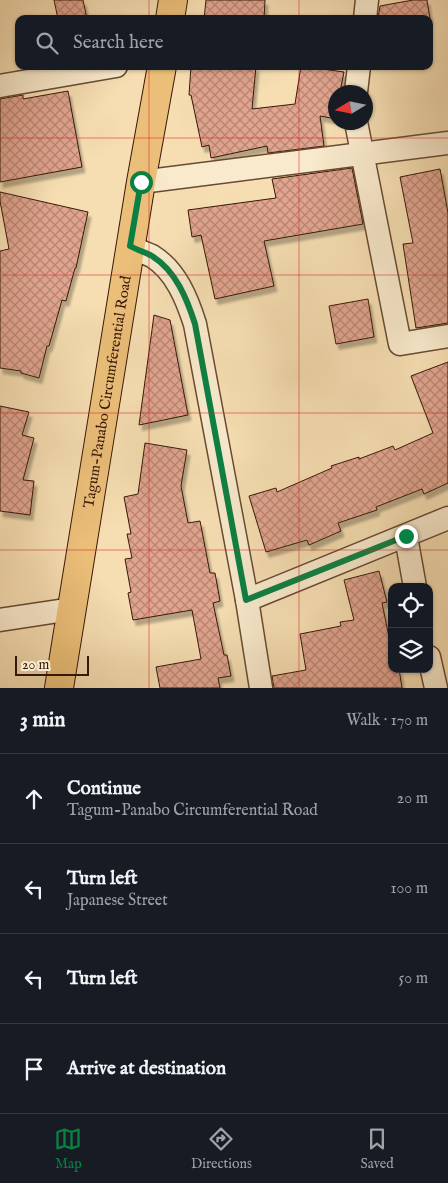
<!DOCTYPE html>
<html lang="en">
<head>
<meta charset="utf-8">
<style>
  :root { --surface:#171b24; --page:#20242c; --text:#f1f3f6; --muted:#9ea1a6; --line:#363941; --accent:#0b8043 }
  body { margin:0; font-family:"IM FELL English",serif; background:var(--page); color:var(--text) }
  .controls { position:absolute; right:15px; bottom:15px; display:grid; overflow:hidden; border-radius:10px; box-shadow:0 1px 4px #0004 }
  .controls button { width:45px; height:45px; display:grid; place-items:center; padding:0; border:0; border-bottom:1px solid var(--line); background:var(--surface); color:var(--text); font:25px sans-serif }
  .compass { position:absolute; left:328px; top:85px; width:45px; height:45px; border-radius:50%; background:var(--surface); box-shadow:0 1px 4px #0004; rotate:260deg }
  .scale { position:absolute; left:15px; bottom:12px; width:74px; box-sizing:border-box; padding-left:5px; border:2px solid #371908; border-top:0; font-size:14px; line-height:18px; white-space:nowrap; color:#371908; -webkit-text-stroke:4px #f9eacd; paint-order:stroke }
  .stop { position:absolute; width:15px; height:15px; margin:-11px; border:4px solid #0b8043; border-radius:50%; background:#fff }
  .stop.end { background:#0b8043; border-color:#fff; box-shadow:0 1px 5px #0008 }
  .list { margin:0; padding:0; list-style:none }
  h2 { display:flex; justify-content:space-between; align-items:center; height:65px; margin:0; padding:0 20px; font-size:21px }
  h2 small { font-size:16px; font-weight:400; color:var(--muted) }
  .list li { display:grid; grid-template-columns:32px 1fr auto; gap:15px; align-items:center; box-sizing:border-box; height:90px; padding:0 20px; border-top:1px solid var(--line) }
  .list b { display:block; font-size:19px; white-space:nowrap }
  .list p { margin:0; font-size:16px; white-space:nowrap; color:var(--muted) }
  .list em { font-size:16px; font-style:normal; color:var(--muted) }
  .icon { flex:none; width:28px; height:28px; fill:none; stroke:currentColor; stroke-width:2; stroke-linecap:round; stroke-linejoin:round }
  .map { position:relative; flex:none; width:448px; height:688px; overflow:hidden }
  .search { position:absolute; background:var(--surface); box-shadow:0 1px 4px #0004; left:15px; right:15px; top:15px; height:55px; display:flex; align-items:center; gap:12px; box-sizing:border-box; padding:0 18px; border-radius:10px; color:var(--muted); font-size:19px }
  .sheet { height:425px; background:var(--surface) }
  nav { display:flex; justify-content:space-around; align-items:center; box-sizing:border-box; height:70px; border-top:1px solid var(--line); background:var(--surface); font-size:14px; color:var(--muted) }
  nav a { display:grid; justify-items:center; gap:2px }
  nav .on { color:var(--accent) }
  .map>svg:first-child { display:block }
  .building { fill:url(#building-cross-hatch); stroke:#371908; filter:url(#shadow) }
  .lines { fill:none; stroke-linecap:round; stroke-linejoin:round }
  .street-casing { stroke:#674a32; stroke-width:25 }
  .primary-casing { stroke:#371908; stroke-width:30 }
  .street { stroke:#f9eacd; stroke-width:22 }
  .primary { stroke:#ebbf79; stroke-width:28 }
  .route { stroke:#0b8043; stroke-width:6 }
  .grid { fill:none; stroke:#d62828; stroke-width:1; stroke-opacity:0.55 }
  .labels { text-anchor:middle; stroke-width:4.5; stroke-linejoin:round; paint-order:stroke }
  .street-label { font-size:15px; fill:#371908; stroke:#f9eacd }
</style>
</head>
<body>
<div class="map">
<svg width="448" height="688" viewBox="0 0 448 688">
  <defs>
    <pattern id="building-cross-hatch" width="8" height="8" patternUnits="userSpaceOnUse" patternTransform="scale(1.25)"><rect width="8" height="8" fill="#e1a48f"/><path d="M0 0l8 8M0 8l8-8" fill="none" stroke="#b78573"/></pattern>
    <filter id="shadow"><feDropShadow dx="3" dy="5.5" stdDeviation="1" flood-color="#0004"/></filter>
  </defs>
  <rect width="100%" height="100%" fill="#f6deb2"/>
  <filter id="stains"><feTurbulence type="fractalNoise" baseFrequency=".004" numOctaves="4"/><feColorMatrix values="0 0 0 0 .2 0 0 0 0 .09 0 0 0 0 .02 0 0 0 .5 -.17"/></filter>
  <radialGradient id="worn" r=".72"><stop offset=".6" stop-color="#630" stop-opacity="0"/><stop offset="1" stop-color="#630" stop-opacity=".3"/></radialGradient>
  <!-- building -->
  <g class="building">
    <path d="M54 0H83L87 19H58Z"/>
    <path d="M206 0H265L264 19H204Z"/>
    <path d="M413 0H427L430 19H378L380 6Z"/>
    <path d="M191 66H256L252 109 295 104 301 66 344 72 340 92H336V119L320 116 324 146 268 153 267 146 211 158 209 145 202 147 191 95H189Z"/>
    <path d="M68 91 82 167 0 182V99L23 95V99Z"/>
    <path d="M352 168 363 224 264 241 274 286 215 299 201 235 192 237 188 210 276 198 272 179Z"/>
    <path d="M440 169 448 213V323L416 328 403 244 413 243 400 177Z"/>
    <path d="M0 192 88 212 76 268H75L66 301 62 300 49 346H47L39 378 21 373V371L0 368V251L9 249 0 201Z"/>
    <path d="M368 299 374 337 336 344 329 306Z"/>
    <path d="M154 315 170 320 188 415 139 425Z"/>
    <path d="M448 362V483L424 494 422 489 376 507 377 510 338 523 341 531 309 545 307 540 266 552 249 496 276 488 277 492 332 468 331 466 359 457V459L393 446 395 450 433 433 411 376Z"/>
    <path d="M0 406 29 412 22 435 34 438 23 480 34 481 30 515 0 511Z"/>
    <path d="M145 443 187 450 181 486 188 523 200 521 210 573H215L220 601 213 603 224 655H227L231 676 218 678 220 688H160L156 667 201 659 192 610 133 620 128 593 131 592 125 559 132 558 127 534H131L124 497 138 494Z"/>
    <path d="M379 571 387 602 382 603 392 652V669H399L402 688H274L272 676 306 670 300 634 341 626 340 622 354 620 344 580Z"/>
  </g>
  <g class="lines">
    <defs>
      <g id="street">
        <path d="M365 19 367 0"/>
        <path d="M0 86 116 66"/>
        <path d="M356 92 359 66"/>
        <path d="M356 122 400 344 448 336"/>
        <path d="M141 182 448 143"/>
        <path d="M130 246C137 250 145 253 152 256 176 271 187 299 195 324L247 600 261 688"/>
        <path d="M406 537 415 587"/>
        <path d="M247 600 448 518"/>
        <path d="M0 620 72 609"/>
        <path d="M429 657 436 688"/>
      </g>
      <g id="primary">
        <path d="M170 19 173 0"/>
        <path id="s1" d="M59 688 141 182 162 66"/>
      </g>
    </defs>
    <!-- street casing -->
    <use href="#street" class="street-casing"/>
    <!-- primary casing -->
    <use href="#primary" class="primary-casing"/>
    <!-- street -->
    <use href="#street" class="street"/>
    <!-- primary -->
    <use href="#primary" class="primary"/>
  </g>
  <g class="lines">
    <!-- route -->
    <path class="route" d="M141 182 130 246C137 250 145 252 152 256 176 271 187 299 195 324L246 600 406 536"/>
  </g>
  <!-- grid -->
  <path class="grid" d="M149 0V19M299 0V19M149 66V688M299 66V688M0 138H448M0 275H448M0 413H448M0 550H448"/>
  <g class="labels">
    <!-- street labels -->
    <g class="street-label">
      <text dy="5" stroke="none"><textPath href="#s1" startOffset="300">Tagum-Panabo Circumferential Road</textPath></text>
    </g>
  </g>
  <rect width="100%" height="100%" filter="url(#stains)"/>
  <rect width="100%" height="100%" fill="url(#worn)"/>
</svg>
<div class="controls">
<button><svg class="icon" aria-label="locate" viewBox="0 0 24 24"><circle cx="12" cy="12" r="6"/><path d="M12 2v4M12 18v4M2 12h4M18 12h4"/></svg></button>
<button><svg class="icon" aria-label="layers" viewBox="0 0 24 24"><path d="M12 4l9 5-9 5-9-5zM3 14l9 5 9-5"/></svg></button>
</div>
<svg class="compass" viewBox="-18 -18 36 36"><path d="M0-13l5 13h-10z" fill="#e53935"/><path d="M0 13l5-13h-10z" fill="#9ea1a6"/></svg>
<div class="scale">20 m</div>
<div class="stop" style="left:141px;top:182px"></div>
<div class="stop end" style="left:406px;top:536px"></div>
<div class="search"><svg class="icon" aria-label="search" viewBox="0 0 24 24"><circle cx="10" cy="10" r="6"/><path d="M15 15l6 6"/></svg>Search here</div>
</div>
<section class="sheet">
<h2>3 min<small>Walk · 170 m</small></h2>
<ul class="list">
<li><svg class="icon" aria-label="ahead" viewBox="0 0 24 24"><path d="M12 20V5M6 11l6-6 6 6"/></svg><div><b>Continue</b><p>Tagum-Panabo Circumferential Road</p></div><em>20 m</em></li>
<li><svg class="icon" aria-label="left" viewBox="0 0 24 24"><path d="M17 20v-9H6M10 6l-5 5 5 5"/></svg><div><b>Turn left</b><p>Japanese Street</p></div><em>100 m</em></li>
<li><svg class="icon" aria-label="left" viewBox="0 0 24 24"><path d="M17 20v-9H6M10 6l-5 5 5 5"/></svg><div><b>Turn left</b></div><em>50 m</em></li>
<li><svg class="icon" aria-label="arrive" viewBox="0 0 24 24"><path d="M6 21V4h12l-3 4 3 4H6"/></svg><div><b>Arrive at destination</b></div></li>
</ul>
</section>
<nav>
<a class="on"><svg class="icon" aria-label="map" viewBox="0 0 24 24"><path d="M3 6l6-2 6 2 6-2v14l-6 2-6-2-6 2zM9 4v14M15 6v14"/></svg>Map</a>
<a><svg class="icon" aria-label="directions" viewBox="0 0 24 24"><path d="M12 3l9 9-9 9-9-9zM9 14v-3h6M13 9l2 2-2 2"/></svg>Directions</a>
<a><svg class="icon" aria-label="saved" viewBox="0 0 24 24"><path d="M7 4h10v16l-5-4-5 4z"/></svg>Saved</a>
</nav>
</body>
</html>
